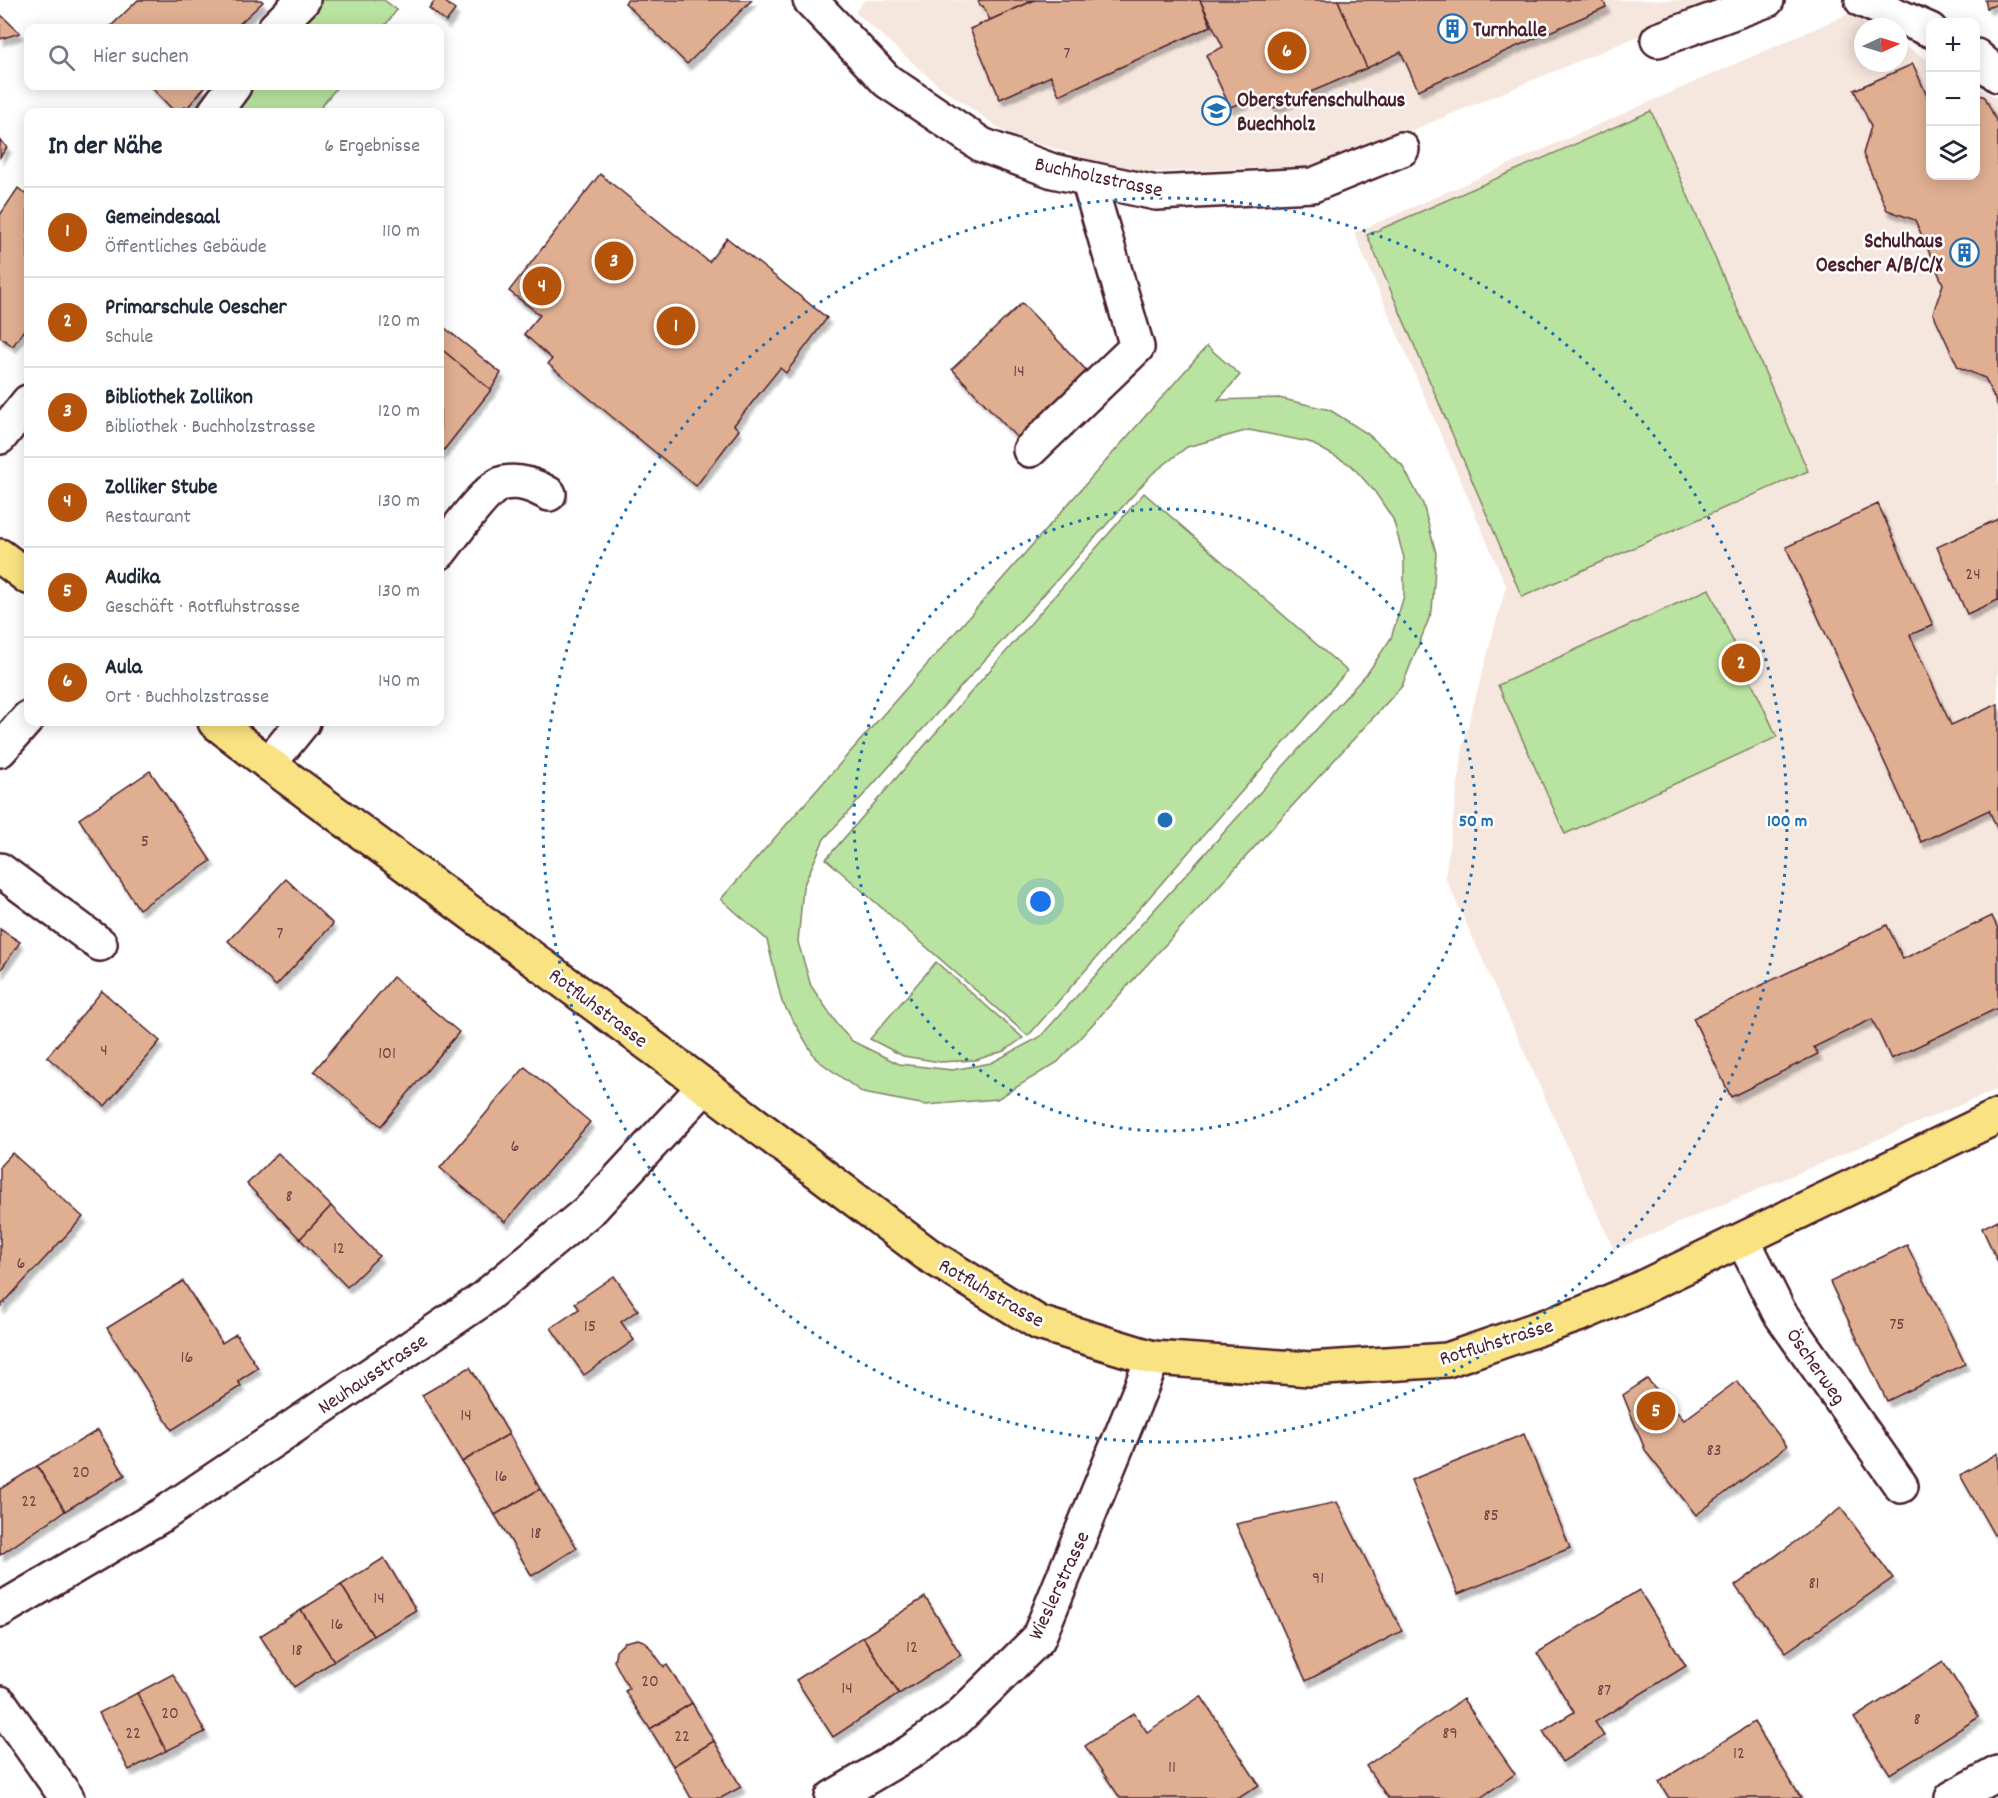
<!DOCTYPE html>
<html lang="de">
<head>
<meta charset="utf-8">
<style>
  :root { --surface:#fff; --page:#f6f6f7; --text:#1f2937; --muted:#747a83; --line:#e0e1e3; --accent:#b45309 }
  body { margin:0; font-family:Dekko,sans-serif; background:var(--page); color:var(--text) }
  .controls { position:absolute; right:18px; top:18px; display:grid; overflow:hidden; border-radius:12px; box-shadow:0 3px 15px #0003 }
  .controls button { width:54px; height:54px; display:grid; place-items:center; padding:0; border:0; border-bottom:2px solid var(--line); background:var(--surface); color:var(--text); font:30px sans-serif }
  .compass { position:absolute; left:1854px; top:18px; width:54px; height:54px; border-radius:50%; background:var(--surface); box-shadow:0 3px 15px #0003; rotate:86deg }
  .you { position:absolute; left:1041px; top:902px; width:21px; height:21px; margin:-15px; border:4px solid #fff; border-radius:50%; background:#1a73e8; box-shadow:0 0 0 9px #1a73e833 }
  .badge { display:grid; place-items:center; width:39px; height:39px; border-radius:50%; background:var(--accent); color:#fff; font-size:20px; font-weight:700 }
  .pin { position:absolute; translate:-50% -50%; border:3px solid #fff; box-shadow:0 2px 6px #0006 }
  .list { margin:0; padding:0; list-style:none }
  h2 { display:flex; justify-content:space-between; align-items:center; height:78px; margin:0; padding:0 24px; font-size:26px }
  h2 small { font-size:20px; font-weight:400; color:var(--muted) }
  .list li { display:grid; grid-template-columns:39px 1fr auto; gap:18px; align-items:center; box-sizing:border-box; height:90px; padding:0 24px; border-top:2px solid var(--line) }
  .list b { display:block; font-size:22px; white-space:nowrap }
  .list p { margin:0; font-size:20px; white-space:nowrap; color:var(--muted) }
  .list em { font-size:20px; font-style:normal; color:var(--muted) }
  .icon { flex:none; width:33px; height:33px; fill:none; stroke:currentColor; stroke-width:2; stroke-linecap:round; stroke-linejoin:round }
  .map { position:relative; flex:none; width:1998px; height:1798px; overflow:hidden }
  .search { position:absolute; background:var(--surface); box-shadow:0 3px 15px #0003; left:24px; top:24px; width:420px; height:66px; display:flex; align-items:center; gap:15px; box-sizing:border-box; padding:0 21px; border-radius:12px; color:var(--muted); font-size:22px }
  .panel { position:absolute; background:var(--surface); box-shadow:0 3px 15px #0003; left:24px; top:108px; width:420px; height:618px; border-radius:12px }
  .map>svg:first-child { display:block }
  .built { fill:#f6e7de }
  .green { fill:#b9e3a0; stroke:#828166; stroke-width:1.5; fill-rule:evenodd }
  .building { fill:#e0af92; stroke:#4a1f2b; stroke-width:1.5; filter:url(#shadow) }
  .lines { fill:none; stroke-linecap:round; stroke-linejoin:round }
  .minor-casing { stroke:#4a1f2b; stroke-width:38 }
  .major-casing { stroke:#4a1f2b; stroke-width:38 }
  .minor { stroke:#fff; stroke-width:33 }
  .major { stroke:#f8e281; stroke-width:33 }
  .ring { fill:none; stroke:#1f6fb2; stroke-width:3; stroke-dasharray:3 6 }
  .labels { text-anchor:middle; stroke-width:5; stroke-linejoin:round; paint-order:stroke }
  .number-label { font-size:18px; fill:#704345 }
  .poi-label { font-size:21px; font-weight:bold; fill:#4a1f2b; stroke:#fff; text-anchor:start }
  .street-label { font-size:21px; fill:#4a1f2b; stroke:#fff }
  .centre { fill:#1f6fb2; stroke:#fff; stroke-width:3 }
  .ring-label { font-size:18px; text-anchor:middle; font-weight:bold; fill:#1f6fb2; stroke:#fff; stroke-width:5; stroke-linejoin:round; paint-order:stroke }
</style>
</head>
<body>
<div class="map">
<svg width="1998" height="1798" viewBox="0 0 1998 1798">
  <defs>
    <filter id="shadow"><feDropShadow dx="3.5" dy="6" stdDeviation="1.5" flood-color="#0004"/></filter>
  </defs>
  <rect width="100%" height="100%" fill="#fff"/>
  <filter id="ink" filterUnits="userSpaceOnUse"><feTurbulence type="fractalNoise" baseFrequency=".0167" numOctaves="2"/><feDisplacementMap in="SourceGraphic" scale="12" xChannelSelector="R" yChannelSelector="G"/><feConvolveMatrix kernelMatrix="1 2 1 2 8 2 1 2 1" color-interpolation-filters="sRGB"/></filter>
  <g filter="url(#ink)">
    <!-- built -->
    <g class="built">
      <path d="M865 0H1725L1322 168H1254L1135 173 1009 135 939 86 855 12Z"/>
      <path d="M1848 14 1870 27H1863V63H1899V43L1930 61V176H1976V86L1998 99V1089L1614 1250 1445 877 1464 740 1506 586 1354 233Z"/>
    </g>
    <!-- green -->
    <g class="green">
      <path d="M320 0H384L397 10 383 28H303Z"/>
      <path d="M245 86H338L317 112H238L223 101Z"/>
      <path d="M1651 111 1808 471 1522 597 1367 235Z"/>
      <path d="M1207 346 1240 375 1218 400 1279 398 1330 410 1368 434 1402 465 1423 504 1436 553 1432 611 1402 686 1058 1062 997 1099 926 1105 863 1093 816 1059 782 1002 767 940 721 899ZM1249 430 1309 442 1351 465 1375 492 1393 519 1404 558V596L1391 638 1369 671 1040 1037 991 1063 952 1070 899 1064 852 1041 840 1028 811 986 798 942 803 887 824 839 1152 474 1187 447Z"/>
      <path d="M1144 493 1347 671 1028 1036 826 859Z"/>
      <path d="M1709 589 1777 737 1565 834 1498 685Z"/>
      <path d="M936 962 1023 1038 1004 1051 976 1060 940 1062 903 1056 870 1039Z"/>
    </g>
    <!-- building -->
    <g class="building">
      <path d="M138 0H261L263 2 235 28H113L111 26Z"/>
      <path d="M435 0H443L455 10 446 22 429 8Z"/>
      <path d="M627 0H752L687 64 625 3Z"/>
      <path d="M978 0H1035L990 20 983 6H980Z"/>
      <path d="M1035 0H1200L1211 26 1059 95 1051 76 1000 99 970 29Z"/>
      <path d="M1200 0H1338L1367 68 1273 108 1268 97 1256 103 1253 99 1230 107 1206 55 1223 47Z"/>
      <path d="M1338 0H1603L1606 7 1418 90 1401 52 1367 68Z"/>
      <path d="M1985 0H1998V4L1987 8Z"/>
      <path d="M0 14 20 33 0 39Z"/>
      <path d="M1913 64 1930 103V176H1976V93L1985 97 1998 125V406L1985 378 1958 367 1933 313 1943 284 1915 220 1887 210 1863 154 1871 126 1854 90Z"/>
      <path d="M150 86H206L187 108 185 107 179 112H175Z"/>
      <path d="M0 140 7 147 0 157Z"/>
      <path d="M600 174 709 262 727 238 827 318 786 373 780 368 734 425 739 430 696 486 548 364 552 359 524 334 540 315 509 291Z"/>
      <path d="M18 188 28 196V324L13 346 0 337V215Z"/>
      <path d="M1022 303 1087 371 1017 438 952 369Z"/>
      <path d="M440 324 501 373 491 390 440 348Z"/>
      <path d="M440 348 491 390 440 455Z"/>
      <path d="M1878 504 1933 625 1910 635 1951 725 1998 704V831L1989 810 1921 842 1786 547Z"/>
      <path d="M1998 519V600L1967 614 1937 547Z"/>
      <path d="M150 771 211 861 139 909 79 819Z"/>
      <path d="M286 879 333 924 276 986 228 941Z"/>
      <path d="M1992 916 1998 929V1008L1891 1059 1872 1019 1814 1047 1818 1054 1731 1097 1693 1018 1887 925 1903 959Z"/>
      <path d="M0 929 20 942 0 971Z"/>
      <path d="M393 977 459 1032 381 1126 314 1071Z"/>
      <path d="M102 991 160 1041 105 1106 47 1057Z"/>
      <path d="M525 1067 590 1122 505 1222 440 1168Z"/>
      <path d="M12 1153 83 1217 0 1307V1166Z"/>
      <path d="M278 1153 331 1206 300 1239 247 1184Z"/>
      <path d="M331 1206 379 1256 347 1287 300 1239Z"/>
      <path d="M1998 1220V1262L1982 1228Z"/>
      <path d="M1907 1245 1965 1364 1887 1401 1830 1282Z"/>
      <path d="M614 1276 638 1310 621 1322 634 1340 584 1375 551 1328 579 1309 575 1303Z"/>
      <path d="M183 1281 222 1343 236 1334 258 1368 238 1381 241 1386 172 1430 107 1328Z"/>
      <path d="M470 1367 509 1434 462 1462 422 1395Z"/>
      <path d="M1647 1379 1684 1420 1737 1381 1787 1446 1696 1515 1646 1452 1623 1395Z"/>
      <path d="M98 1430 125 1475 65 1511 37 1466Z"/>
      <path d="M509 1434 540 1489 495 1515 462 1462Z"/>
      <path d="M1524 1434 1570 1548 1458 1594 1411 1480Z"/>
      <path d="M1998 1453V1533L1994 1535 1960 1475Z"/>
      <path d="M37 1466 65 1511 0 1555V1489Z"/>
      <path d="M540 1489 577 1548 532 1576 495 1515Z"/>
      <path d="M1337 1502 1402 1631 1306 1681 1236 1524Z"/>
      <path d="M1841 1508 1893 1578 1786 1652 1735 1586Z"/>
      <path d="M384 1558 416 1610 373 1636 341 1585Z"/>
      <path d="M341 1585 373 1636 334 1661 301 1610Z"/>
      <path d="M1639 1590 1686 1666 1595 1722 1604 1736 1562 1762 1543 1731 1574 1712 1537 1653Z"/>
      <path d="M925 1597 961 1655 899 1694 863 1637Z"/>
      <path d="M301 1610 334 1661 294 1687 260 1636Z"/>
      <path d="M863 1637 899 1694 833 1737 796 1680Z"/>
      <path d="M638 1639 646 1642 664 1667 667 1665 692 1703 650 1729 625 1691 629 1689 614 1661 616 1651 625 1642Z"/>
      <path d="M1943 1661 1979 1717 1890 1774 1854 1718Z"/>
      <path d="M173 1674 205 1732 166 1751 137 1693Z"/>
      <path d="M137 1693 166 1751 129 1770 99 1713Z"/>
      <path d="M1201 1696 1259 1785 1239 1798H1120L1085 1746 1134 1713 1147 1732Z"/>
      <path d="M1463 1699 1515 1774 1480 1798H1388L1366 1766Z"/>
      <path d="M692 1703 714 1741 673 1766 650 1729Z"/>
      <path d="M1754 1722 1801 1798H1669L1659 1782Z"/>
      <path d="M714 1741 741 1787 721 1798H691L673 1766Z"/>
    </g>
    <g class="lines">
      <defs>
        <g id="minor">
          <path d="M810 0 887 81 982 145 1053 171 1156 193 1313 185 1402 149"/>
          <path d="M1862 0 1930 30"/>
          <path d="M275 28 303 0"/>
          <path d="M1658 40 1767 0"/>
          <path d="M1976 56 1998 75"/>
          <path d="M215 112 234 86"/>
          <path d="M0 437 28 402"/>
          <path d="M1030 450 1137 347 1088 179"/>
          <path d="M440 552C452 537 487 486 504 483 521 480 535 486 549 494"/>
          <path d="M0 750 28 718"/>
          <path d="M269 764 303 722"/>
          <path d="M0 870 100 944"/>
          <path d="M1743 1240 1779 1312 1901 1486"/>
          <path d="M0 1610 162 1515 480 1301 592 1208 705 1086"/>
          <path d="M0 1703 67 1798"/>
          <path d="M832 1798 912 1751 958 1718 1038 1639 1153 1358"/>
          <path d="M1952 1798 1998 1773"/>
        </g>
        <g id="major">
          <path d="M0 556 28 577"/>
          <path d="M215 722 269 764 670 1060 927 1254 1039 1323 1153 1358 1310 1369 1447 1360 1581 1314 1635 1291 1998 1116"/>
        </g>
      </defs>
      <!-- minor casing -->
      <use href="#minor" class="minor-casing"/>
      <!-- major casing -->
      <use href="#major" class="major-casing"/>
      <!-- minor -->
      <use href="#minor" class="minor"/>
      <!-- major -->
      <use href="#major" class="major"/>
    </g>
  </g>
  <!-- distance rings -->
  <g class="ring">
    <circle cx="1165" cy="820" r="311"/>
    <circle cx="1165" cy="820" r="622"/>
  </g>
  <!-- icons -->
  <defs>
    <symbol id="building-ring" viewBox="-11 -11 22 22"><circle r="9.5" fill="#fff" stroke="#1f6fb2" stroke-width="1.5"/><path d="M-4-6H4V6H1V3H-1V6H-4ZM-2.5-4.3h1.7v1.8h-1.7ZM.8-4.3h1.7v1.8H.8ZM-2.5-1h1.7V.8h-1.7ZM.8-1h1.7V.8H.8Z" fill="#1f6fb2"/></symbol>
    <symbol id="school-ring" viewBox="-11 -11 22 22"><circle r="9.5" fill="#fff" stroke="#1f6fb2" stroke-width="1.5"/><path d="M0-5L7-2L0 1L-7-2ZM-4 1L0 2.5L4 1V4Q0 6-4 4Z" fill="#1f6fb2"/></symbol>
  </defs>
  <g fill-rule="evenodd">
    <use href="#building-ring" x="1436" y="12" width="33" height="33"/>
    <use href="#school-ring" x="1200" y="94" width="33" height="33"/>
    <use href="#building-ring" x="1948" y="236" width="33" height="33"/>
  </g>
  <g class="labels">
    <!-- number labels -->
    <g class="number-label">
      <text x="1067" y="58">7</text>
      <text x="1019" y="376">14</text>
      <text x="1973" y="579">24</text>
      <text x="145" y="846">5</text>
      <text x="280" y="938">7</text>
      <text x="104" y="1055">4</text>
      <text x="387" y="1058">101</text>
      <text x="515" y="1151">6</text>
      <text x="289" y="1201">8</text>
      <text x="339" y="1253">12</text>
      <text x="21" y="1268">6</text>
      <text x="1897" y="1329">75</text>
      <text x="590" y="1331">15</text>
      <text x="187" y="1362">16</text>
      <text x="466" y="1420">14</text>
      <text x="1714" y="1455">83</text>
      <text x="81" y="1477">20</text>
      <text x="501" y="1481">16</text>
      <text x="29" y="1506">22</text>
      <text x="1491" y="1520">85</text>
      <text x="536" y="1538">18</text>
      <text x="1318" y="1583">91</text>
      <text x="1814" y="1588">81</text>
      <text x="379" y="1603">14</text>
      <text x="337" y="1629">16</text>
      <text x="912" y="1652">12</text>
      <text x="297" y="1655">18</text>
      <text x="650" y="1686">20</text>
      <text x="847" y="1693">14</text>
      <text x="1604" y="1695">87</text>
      <text x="170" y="1718">20</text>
      <text x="1917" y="1724">8</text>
      <text x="133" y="1738">22</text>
      <text x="1450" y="1738">89</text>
      <text x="682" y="1741">22</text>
      <text x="1739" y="1758">12</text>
      <text x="1172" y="1772">11</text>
    </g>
    <!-- poi labels -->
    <g class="poi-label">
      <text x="1473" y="36">Turnhalle</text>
      <text x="1237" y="106">Oberstufenschulhaus<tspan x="1237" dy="24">Buechholz</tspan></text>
      <text x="1943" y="247" text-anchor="end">Schulhaus<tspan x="1943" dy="24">Oescher A/B/C/X</tspan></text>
    </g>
    <!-- street labels -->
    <g class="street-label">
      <text transform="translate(1099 176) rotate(12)" y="7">Buchholzstrasse</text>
      <text transform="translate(599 1007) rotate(37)" y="7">Rotfluhstrasse</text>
      <text transform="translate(992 1292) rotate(30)" y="7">Rotfluhstrasse</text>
      <text transform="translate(1496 1341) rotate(-17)" y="7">Rotfluhstrasse</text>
      <text transform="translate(1817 1366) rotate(55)" y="7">Öscherweg</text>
      <text transform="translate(372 1373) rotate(-34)" y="7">Neuhausstrasse</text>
      <text transform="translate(1058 1585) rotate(-65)" y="7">Wieslerstrasse</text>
    </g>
  </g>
  <circle cx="1165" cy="820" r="9" class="centre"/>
  <g class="ring-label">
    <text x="1476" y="826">50 m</text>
    <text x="1787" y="826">100 m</text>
  </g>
</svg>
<div class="controls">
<button>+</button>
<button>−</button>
<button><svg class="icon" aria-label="layers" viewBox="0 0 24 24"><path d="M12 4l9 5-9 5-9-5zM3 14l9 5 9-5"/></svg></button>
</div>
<svg class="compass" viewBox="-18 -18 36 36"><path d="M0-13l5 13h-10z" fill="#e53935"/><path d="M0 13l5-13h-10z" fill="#747a83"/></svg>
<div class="you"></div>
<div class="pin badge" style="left:676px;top:326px">1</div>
<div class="pin badge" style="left:1741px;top:663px">2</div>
<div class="pin badge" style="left:614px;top:261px">3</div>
<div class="pin badge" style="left:542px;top:286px">4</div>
<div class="pin badge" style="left:1656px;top:1411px">5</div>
<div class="pin badge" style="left:1287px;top:51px">6</div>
<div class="search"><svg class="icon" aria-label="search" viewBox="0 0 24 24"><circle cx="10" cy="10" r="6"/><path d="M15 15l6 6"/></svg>Hier suchen</div>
<section class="panel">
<h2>In der Nähe<small>6 Ergebnisse</small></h2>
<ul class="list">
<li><span class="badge">1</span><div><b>Gemeindesaal</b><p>Öffentliches Gebäude</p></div><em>110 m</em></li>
<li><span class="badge">2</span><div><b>Primarschule Oescher</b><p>Schule</p></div><em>120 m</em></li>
<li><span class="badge">3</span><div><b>Bibliothek Zollikon</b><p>Bibliothek · Buchholzstrasse</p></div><em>120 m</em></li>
<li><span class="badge">4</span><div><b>Zolliker Stube</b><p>Restaurant</p></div><em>130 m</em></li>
<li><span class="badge">5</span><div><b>Audika</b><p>Geschäft · Rotfluhstrasse</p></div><em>130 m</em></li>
<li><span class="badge">6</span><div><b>Aula</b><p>Ort · Buchholzstrasse</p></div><em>140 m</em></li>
</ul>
</section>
</div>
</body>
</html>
